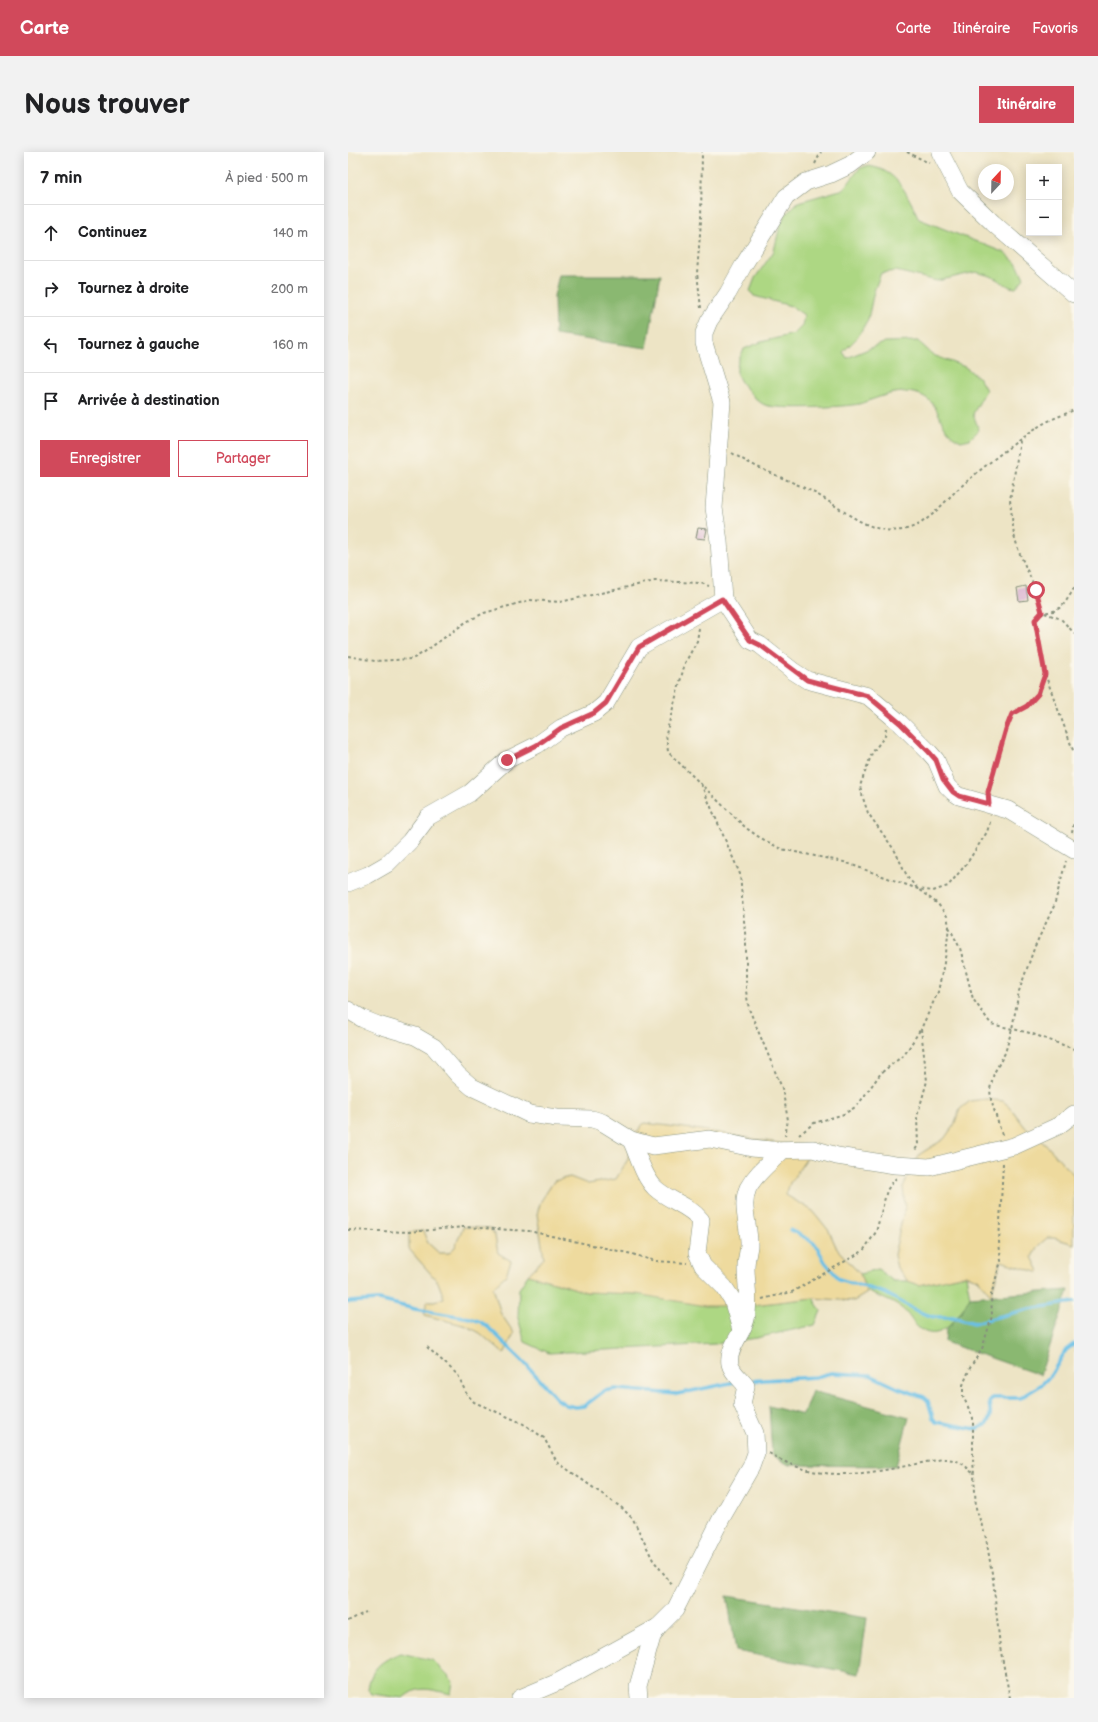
<!DOCTYPE html>
<html lang="fr">
<head>
<meta charset="utf-8">
<style>
  :root { --surface:#fff; --page:#f2f2f2; --text:#202124; --muted:#757577; --line:#e0e0e0; --accent:#d1495b }
  body { margin:0; font-family:"Balsamiq Sans",sans-serif; background:var(--page); color:var(--text) }
  .controls { position:absolute; right:12px; top:12px; display:grid; overflow:hidden; border-radius:0px; box-shadow:0 2px 10px #0003 }
  .controls button { width:36px; height:36px; display:grid; place-items:center; padding:0; border:0; border-bottom:1px solid var(--line); background:var(--surface); color:var(--text); font:20px sans-serif }
  .compass { position:absolute; left:630px; top:12px; width:36px; height:36px; border-radius:50%; background:var(--surface); box-shadow:0 2px 10px #0003; rotate:22deg }
  .stop { position:absolute; width:12px; height:12px; margin:-9px; border:3px solid #d1495b; border-radius:50%; background:#fff }
  .stop.end { background:#d1495b; border-color:#fff; box-shadow:0 1px 4px #0008 }
  .list { margin:0; padding:0; list-style:none }
  h2 { display:flex; justify-content:space-between; align-items:center; height:52px; margin:0; padding:0 16px; font-size:17px }
  h2 small { font-size:13px; font-weight:400; color:var(--muted) }
  .list li { display:grid; grid-template-columns:26px 1fr auto; gap:12px; align-items:center; box-sizing:border-box; height:56px; padding:0 16px; border-top:1px solid var(--line) }
  .list b { display:block; font-size:15px; white-space:nowrap }
  .list em { font-size:13px; font-style:normal; color:var(--muted) }
  .actions { display:flex; gap:8px; padding:12px 16px }
  .actions a { flex:1; padding:9px 0; border:1px solid var(--accent); border-radius:0px; text-align:center; font-size:14px; color:var(--accent) }
  .actions .main { background:var(--accent); color:#fff }
  .icon { flex:none; width:22px; height:22px; fill:none; stroke:currentColor; stroke-width:2; stroke-linecap:round; stroke-linejoin:round }
  .map { position:relative; flex:none; width:726px; height:1546px; overflow:hidden; border-radius:0px }
  header { display:flex; align-items:center; gap:24px; box-sizing:border-box; height:56px; padding:0 20px; background:var(--accent); color:#fff }
  header strong { font-size:19px }
  nav { display:flex; gap:22px; margin-inline-start:auto; font-size:14px }
  .intro { display:flex; align-items:center; justify-content:space-between; box-sizing:border-box; height:96px; padding:0 24px }
  h1 { margin:0; font-size:28px }
  .button { padding:10px 18px; border-radius:0px; background:var(--accent); color:#fff; font-size:14px; font-weight:700 }
  main { display:flex; gap:24px; padding:0 24px }
  aside { flex:1; background:var(--surface); border-radius:0px; box-shadow:0 2px 10px #0003 }
  .map>svg:first-child { display:block }
  .green { fill:#add783; stroke:#668a5c }
  .forest { fill:#8ab871; stroke:#547a52 }
  .sand { fill:#eeda9e; stroke:#868c69 }
  .lines { fill:none; stroke-linecap:round; stroke-linejoin:round }
  .stream { stroke:#69c0e7; stroke-width:3.5 }
  .building { fill:#cb95c5 }
  .minor-casing { stroke:#86907c; stroke-width:18 }
  .path { stroke:#86907c; stroke-width:2; stroke-dasharray:3 3; stroke-linecap:butt }
  .minor { stroke:#fff; stroke-width:17 }
  .route { stroke:#d1495b; stroke-width:5 }
</style>
</head>
<body>
<header>
<strong>Carte</strong>
<nav><a>Carte</a><a>Itinéraire</a><a>Favoris</a></nav>
</header>
<div class="intro"><h1>Nous trouver</h1><a class="button">Itinéraire</a></div>
<main>
<aside>
<h2>7 min<small>À pied · 500 m</small></h2>
<ul class="list">
<li><svg class="icon" aria-label="ahead" viewBox="0 0 24 24"><path d="M12 20V5M6 11l6-6 6 6"/></svg><div><b>Continuez</b></div><em>140 m</em></li>
<li><svg class="icon" aria-label="right" viewBox="0 0 24 24"><path d="M7 20v-9h11M14 6l5 5-5 5"/></svg><div><b>Tournez à droite</b></div><em>200 m</em></li>
<li><svg class="icon" aria-label="left" viewBox="0 0 24 24"><path d="M17 20v-9H6M10 6l-5 5 5 5"/></svg><div><b>Tournez à gauche</b></div><em>160 m</em></li>
<li><svg class="icon" aria-label="arrive" viewBox="0 0 24 24"><path d="M6 21V4h12l-3 4 3 4H6"/></svg><div><b>Arrivée à destination</b></div></li>
</ul>
<div class="actions"><a class="main">Enregistrer</a><a>Partager</a></div>
</aside>
<div class="map">
<svg width="726" height="1546" viewBox="0 0 726 1546">
  <rect width="100%" height="100%" fill="#fbf7ec"/>
  <filter id="ink" filterUnits="userSpaceOnUse"><feTurbulence type="fractalNoise" baseFrequency=".025" numOctaves="2"/><feDisplacementMap in="SourceGraphic" scale="8" xChannelSelector="R" yChannelSelector="G"/><feConvolveMatrix kernelMatrix="1 2 1 2 8 2 1 2 1" color-interpolation-filters="sRGB"/></filter>
  <filter id="wash" filterUnits="userSpaceOnUse"><feTurbulence type="fractalNoise" baseFrequency=".012" numOctaves="4" result="noise"/><feDisplacementMap in="SourceGraphic" scale="16" xChannelSelector="R" yChannelSelector="G"/><feGaussianBlur stdDeviation="0.9" result="paint"/><feColorMatrix in="noise" values="0 0 0 0 0 0 0 0 0 0 0 0 0 0 0 0 0 1.4 0 .05"/><feComposite in="paint" operator="in"/></filter>
  <g filter="url(#wash)">
    <rect width="100%" height="100%" fill="#ede4c5"/>
    <!-- green -->
    <g class="green">
      <path d="M518 14C549 16 559 42 571 67L657 101 669 112 676 126 668 136 662 135 643 124 628 120 589 129 548 119 533 121 526 139 520 167 509 186 495 200 499 206 537 190 570 189 585 203 617 215 631 226 638 238 625 262 631 278 622 287 613 289C587 278 597 251 570 242 549 236 530 246 511 252 497 255 430 258 417 253 410 250 404 243 399 237 384 222 388 213 396 197L413 190 446 182 454 174 456 163 443 154 406 144 402 139 407 126 426 99 432 73 438 62 450 50 496 37 511 17Z"/>
      <path d="M530 1117 545 1129H560L571 1133 618 1123 622 1145C612 1161 595 1193 572 1177 564 1171 560 1160 552 1155 542 1148 528 1144 518 1139L512 1122Z"/>
      <path d="M180 1123 210 1131 237 1140 288 1142 397 1154 465 1146 473 1159 467 1173 408 1186 367 1192 201 1201 177 1190 170 1166 171 1137Z"/>
      <path d="M52 1501 84 1508 105 1529 103 1542C84 1538 71 1532 55 1546L24 1542 20 1538C22 1517 33 1509 52 1501Z"/>
    </g>
    <!-- forest -->
    <g class="forest">
      <path d="M211 123H312L299 196 207 183 206 144Z"/>
      <path d="M721 1138 692 1223 597 1190 598 1178 612 1162 622 1145Z"/>
      <path d="M464 1239 561 1265 548 1314 441 1313 424 1303 421 1254 455 1263Z"/>
      <path d="M379 1444 519 1466 511 1522 388 1499Z"/>
    </g>
    <!-- sand -->
    <g class="sand">
      <path d="M638 947 655 949 662 955 677 975 700 995 726 1023V1092L706 1086H699L689 1095 684 1105 692 1121 653 1109 643 1143 630 1127 618 1123 571 1133 560 1129 549 1116 546 1103 557 1054 555 1035 562 1020 572 1002 596 987 606 973 612 957 622 949Z"/>
      <path d="M296 971 353 978 465 997 442 1031 438 1043 465 1059 481 1079 489 1097 512 1122 519 1141 506 1149 465 1146 397 1154H357L288 1142 237 1140 210 1131 180 1123 196 1106 189 1062 193 1049 206 1029 222 1025 240 1032 268 1027 280 1007 283 988Z"/>
      <path d="M115 1075 142 1076 147 1084 150 1101 163 1109 158 1123 145 1135 153 1162 166 1181 156 1202 132 1181 119 1174 76 1163 79 1149H86L96 1146 90 1130 61 1097V1080L75 1079 80 1091 91 1101H101L107 1095Z"/>
    </g>
    <g class="lines">
      <!-- stream -->
      <g class="stream">
        <path d="M442 1078 460 1087 468 1093 477 1110 491 1127 537 1141 571 1160 586 1165H605L626 1171 681 1157 726 1150"/>
        <path d="M0 1150 31 1148 67 1157 122 1166 133 1170 141 1176 175 1209 209 1247 218 1253 228 1255 236 1254 256 1239 268 1237 329 1242 387 1230"/>
        <path d="M399 1229 468 1225 483 1221 522 1223 550 1236 576 1245 580 1249 585 1266 588 1270 628 1277 638 1273C643 1265 643 1261 641 1251L644 1246H672L693 1233 703 1223 718 1198 726 1192"/>
      </g>
    </g>
    <g id="blocks">
      <!-- building -->
      <g class="building">
        <path d="M350 376 359 377 357 387 348 386Z"/>
        <path d="M678 434 680 448 671 449 669 436Z"/>
      </g>
    </g>
  </g>
  <g filter="url(#ink)">
    <use href="#blocks" fill-opacity="0" stroke="#86907c" stroke-width="1"/>
    <g class="lines">
      <defs>
        <g id="minor">
          <path d="M519 0 502 13 483 22 458 30 438 45 395 114 380 141 361 169 356 181V191L374 250 366 356 371 389 375 447 402 488 412 493 445 519 459 528 520 544 552 571 581 600 588 608 599 634 605 640 611 644 660 658 726 698"/>
          <path d="M592 0 612 39 645 71 726 142"/>
          <path d="M0 731 20 723 39 712 62 689 80 665 122 641 159 608 189 593 213 576 246 561 258 551 291 495 375 447"/>
          <path d="M0 858 15 867 30 873 67 884 86 895 110 923 124 935 181 962 209 966 244 967 254 970 283 988 305 994 362 987 404 996 423 998 465 997 489 1004 547 1013 581 1015 666 994 710 974 726 962"/>
          <path d="M283 988C290 1003 295 1024 307 1036 321 1049 341 1053 353 1068L349 1101 355 1114 376 1135 384 1147 393 1178"/>
          <path d="M172 1546 210 1530 310 1475"/>
          <path d="M291 1546 290 1534 304 1485 310 1475 327 1458 374 1365 403 1315 408 1301 407 1281 394 1252 398 1234C393 1227 384 1221 382 1212 379 1197 395 1181 398 1167 402 1150 398 1132 398 1115 398 1108 400 1101 401 1094 402 1075 392 1054 400 1036 408 1021 423 1010 435 998"/>
        </g>
      </defs>
      <!-- minor casing -->
      <use href="#minor" class="minor-casing"/>
      <!-- path -->
      <g class="path">
        <path d="M559 0 581 11"/>
        <path d="M467 12 473 0"/>
        <path d="M353 156 349 121 353 69 354 0"/>
        <path d="M672 289 662 348 666 383 671 400 688 438 694 460 713 467 726 481"/>
        <path d="M384 301C409 317 437 326 463 339 494 355 524 388 562 376 581 370 595 351 609 338 635 315 664 292 693 273 703 267 715 263 726 258"/>
        <path d="M726 436C722 443 717 453 710 457 699 463 698 456 687 468L697 522 726 601"/>
        <path d="M351 476 349 489 337 511 318 582 320 600 398 676 411 685 433 697 496 710 570 737 585 739 600 734 619 711 639 680 643 667"/>
        <path d="M0 504 27 509 64 507 75 501 118 470 136 461 182 448 212 450 307 429 353 431 361 434"/>
        <path d="M538 576 537 584 524 601 512 634 515 646 520 661 547 699 560 726 570 737 590 752 599 764 601 774 598 801 590 840 573 877 579 929 569 965 570 993 566 1000"/>
        <path d="M353 632 392 722 398 792V839L401 857 434 936 440 968 437 984"/>
        <path d="M641 639 658 577 664 563 679 554 690 542 697 522"/>
        <path d="M724 681 726 669"/>
        <path d="M601 775 612 796 625 847 643 872 682 881 726 897"/>
        <path d="M451 983 466 971 496 962 509 954 533 921 557 902 572 878"/>
        <path d="M654 983 643 948 642 937 646 921 657 901 664 877 671 839 687 794 706 754 718 709"/>
        <path d="M655 1011 651 1090 653 1109 643 1143 644 1164 634 1197 622 1216 615 1233V1244L625 1266V1307L628 1356 638 1386 645 1427 652 1495 662 1546"/>
        <path d="M0 1078 61 1080 115 1075 181 1079 284 1102 307 1109 339 1111"/>
        <path d="M414 1147 444 1140 515 1099 528 1080 539 1038 548 1026"/>
        <path d="M79 1195 110 1223 118 1241 126 1250 174 1271 196 1286 209 1310 274 1356 285 1367 305 1408 324 1432"/>
        <path d="M421 1301C479 1338 534 1317 595 1307 609 1307 616 1311 625 1322"/>
        <path d="M0 1469 18 1460"/>
      </g>
      <!-- minor -->
      <use href="#minor" class="minor"/>
    </g>
  </g>
  <g class="lines" filter="url(#ink)">
    <!-- route -->
    <path class="route" d="M159 608 189 593 213 576 246 561 258 551 291 495 374 447 402 488 412 493 459 528 520 544 552 571 581 600 588 608 595 627 605 640 611 644 641 652 640 640 658 577 664 562 679 554 690 542 697 522 687 468 694 460 688 438"/>
  </g>
</svg>
<div class="controls">
<button>+</button>
<button>−</button>
</div>
<svg class="compass" viewBox="-18 -18 36 36"><path d="M0-13l5 13h-10z" fill="#e53935"/><path d="M0 13l5-13h-10z" fill="#757577"/></svg>
<div class="stop" style="left:688px;top:438px"></div>
<div class="stop end" style="left:159px;top:608px"></div>
</div>
</main>
</body>
</html>
